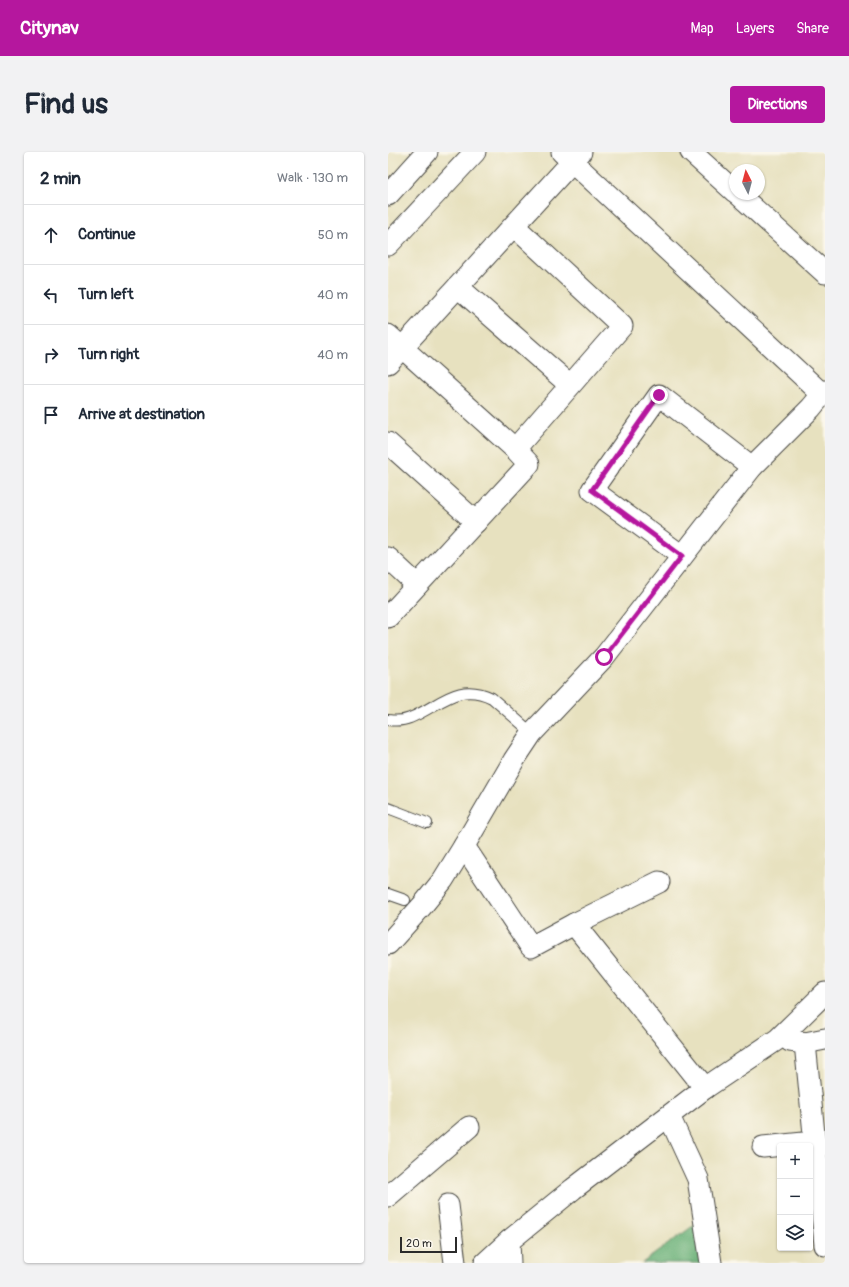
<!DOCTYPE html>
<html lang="en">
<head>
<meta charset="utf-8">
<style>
  :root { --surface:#fff; --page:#f2f2f3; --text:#1f2937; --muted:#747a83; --line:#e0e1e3; --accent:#b5179e }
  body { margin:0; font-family:Pangolin,sans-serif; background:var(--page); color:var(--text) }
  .controls { position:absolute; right:12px; bottom:12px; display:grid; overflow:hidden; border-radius:4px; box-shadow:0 1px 3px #0004 }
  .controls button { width:36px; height:36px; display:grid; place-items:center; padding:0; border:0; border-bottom:1px solid var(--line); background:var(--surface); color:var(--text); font:20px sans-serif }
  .compass { position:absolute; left:341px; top:12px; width:36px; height:36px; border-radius:50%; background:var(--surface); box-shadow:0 1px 3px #0004; rotate:354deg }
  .scale { position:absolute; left:12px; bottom:10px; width:57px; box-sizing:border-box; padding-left:4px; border:2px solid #2b2b2b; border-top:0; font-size:11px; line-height:14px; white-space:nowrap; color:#2b2b2b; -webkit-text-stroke:3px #fbf7ec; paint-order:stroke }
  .stop { position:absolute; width:12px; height:12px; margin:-9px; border:3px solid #b5179e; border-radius:50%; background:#fff }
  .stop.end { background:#b5179e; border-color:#fff; box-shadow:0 1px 4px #0008 }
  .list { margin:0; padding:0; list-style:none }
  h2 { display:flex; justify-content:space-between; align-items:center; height:52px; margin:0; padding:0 16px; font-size:17px }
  h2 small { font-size:13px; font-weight:400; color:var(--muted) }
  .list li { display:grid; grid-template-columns:26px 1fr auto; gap:12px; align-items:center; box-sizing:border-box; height:60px; padding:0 16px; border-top:1px solid var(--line) }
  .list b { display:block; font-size:15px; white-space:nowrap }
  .list em { font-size:13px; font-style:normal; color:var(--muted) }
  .icon { flex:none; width:22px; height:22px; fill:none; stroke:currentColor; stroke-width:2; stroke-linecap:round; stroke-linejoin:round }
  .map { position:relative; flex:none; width:437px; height:1111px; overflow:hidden; border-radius:4px }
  header { display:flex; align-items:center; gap:24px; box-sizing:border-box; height:56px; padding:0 20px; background:var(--accent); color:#fff }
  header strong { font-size:19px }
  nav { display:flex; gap:22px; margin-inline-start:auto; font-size:14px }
  .intro { display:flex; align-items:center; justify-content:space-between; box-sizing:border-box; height:96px; padding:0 24px }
  h1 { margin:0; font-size:28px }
  .button { padding:10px 18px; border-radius:4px; background:var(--accent); color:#fff; font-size:14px; font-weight:700 }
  main { display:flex; gap:24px; padding:0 24px }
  aside { flex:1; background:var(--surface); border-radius:4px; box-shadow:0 1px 3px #0004 }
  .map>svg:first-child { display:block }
  .forest { fill:#6ab178; stroke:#4a6e52 }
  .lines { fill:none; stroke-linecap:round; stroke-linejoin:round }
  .service-casing { stroke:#474641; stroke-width:12 }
  .minor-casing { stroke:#474641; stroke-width:23 }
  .service { stroke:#fff; stroke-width:10 }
  .minor { stroke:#fff; stroke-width:21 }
  .route { stroke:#b5179e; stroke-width:5 }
</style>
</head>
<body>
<header>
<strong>Citynav</strong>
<nav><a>Map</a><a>Layers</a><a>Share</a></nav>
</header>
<div class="intro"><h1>Find us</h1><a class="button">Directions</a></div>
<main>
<aside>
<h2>2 min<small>Walk · 130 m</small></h2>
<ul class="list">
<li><svg class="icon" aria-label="ahead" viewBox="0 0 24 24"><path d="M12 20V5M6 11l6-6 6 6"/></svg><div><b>Continue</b></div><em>50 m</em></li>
<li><svg class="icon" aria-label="left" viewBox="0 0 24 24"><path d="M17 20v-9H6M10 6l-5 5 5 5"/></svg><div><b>Turn left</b></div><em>40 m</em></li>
<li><svg class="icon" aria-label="right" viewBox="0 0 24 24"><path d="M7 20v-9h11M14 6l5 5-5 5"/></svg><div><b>Turn right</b></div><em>40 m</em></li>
<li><svg class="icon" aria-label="arrive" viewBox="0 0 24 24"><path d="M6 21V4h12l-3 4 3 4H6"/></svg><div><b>Arrive at destination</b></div></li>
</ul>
</aside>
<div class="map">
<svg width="437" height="1111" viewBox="0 0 437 1111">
  <rect width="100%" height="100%" fill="#fbf7ec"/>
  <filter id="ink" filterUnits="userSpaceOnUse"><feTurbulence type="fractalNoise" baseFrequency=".025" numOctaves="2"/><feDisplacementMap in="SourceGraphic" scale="8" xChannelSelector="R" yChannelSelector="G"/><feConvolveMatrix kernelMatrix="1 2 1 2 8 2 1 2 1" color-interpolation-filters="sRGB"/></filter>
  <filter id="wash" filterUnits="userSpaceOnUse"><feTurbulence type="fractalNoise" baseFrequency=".012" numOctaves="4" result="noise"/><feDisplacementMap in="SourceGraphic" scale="16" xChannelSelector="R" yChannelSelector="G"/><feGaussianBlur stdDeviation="0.9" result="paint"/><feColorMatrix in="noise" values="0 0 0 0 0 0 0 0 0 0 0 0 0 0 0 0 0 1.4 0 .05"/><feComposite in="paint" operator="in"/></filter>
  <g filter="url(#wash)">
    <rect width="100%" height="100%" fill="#e7e1bf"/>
    <!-- forest -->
    <path class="forest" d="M309 1071 313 1111H254Z"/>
  </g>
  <g filter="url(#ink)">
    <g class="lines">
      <defs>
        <g id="service">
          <path d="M0 568C7 569 15 569 22 566 52 554 69 529 104 546L144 581"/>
          <path d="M0 656 39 671"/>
          <path d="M0 742 17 748"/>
        </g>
        <g id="minor">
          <path d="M174 0 434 242"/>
          <path d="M303 0 347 40"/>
          <path d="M350 42 437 121"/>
          <path d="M0 43 39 0"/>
          <path d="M126 74 234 174 127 297"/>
          <path d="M0 93 87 0"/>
          <path d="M70 135 182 233"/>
          <path d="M0 183 127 297 141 312 0 465"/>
          <path d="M0 211 193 0"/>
          <path d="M0 291 88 370"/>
          <path d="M294 404 204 338 271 243 364 315"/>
          <path d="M0 406 29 433"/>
          <path d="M76 694 143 795 186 772 317 936"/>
          <path d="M186 772 271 730"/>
          <path d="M0 792 34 754 55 728 76 694 126 608 144 581 216 505 364 315 423 256 437 239"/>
          <path d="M402 889 417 891 437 887"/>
          <path d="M417 891 437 1093"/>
          <path d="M281 964 310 1027 323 1111"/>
          <path d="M375 995 426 990"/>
          <path d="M0 1044 81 975"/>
          <path d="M60 1053 67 1111"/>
          <path d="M121 1089 122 1111"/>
          <path d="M97 1111 121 1089 185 1037 317 936 390 887 437 841"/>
        </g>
      </defs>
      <!-- service casing -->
      <use href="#service" class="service-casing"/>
      <!-- minor casing -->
      <use href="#minor" class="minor-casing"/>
      <!-- service -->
      <use href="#service" class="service"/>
      <!-- minor -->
      <use href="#minor" class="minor"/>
    </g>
  </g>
  <g class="lines" filter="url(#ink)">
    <!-- route -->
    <path class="route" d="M216 505 294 404 204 338 271 243"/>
  </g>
</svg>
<div class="controls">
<button>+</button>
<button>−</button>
<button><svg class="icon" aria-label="layers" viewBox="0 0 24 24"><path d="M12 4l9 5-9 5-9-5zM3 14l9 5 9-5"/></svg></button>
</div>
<svg class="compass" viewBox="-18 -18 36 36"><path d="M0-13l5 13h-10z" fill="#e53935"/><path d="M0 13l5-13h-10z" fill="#747a83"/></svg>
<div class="scale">20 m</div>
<div class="stop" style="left:216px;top:505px"></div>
<div class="stop end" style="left:271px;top:243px"></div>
</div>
</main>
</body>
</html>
